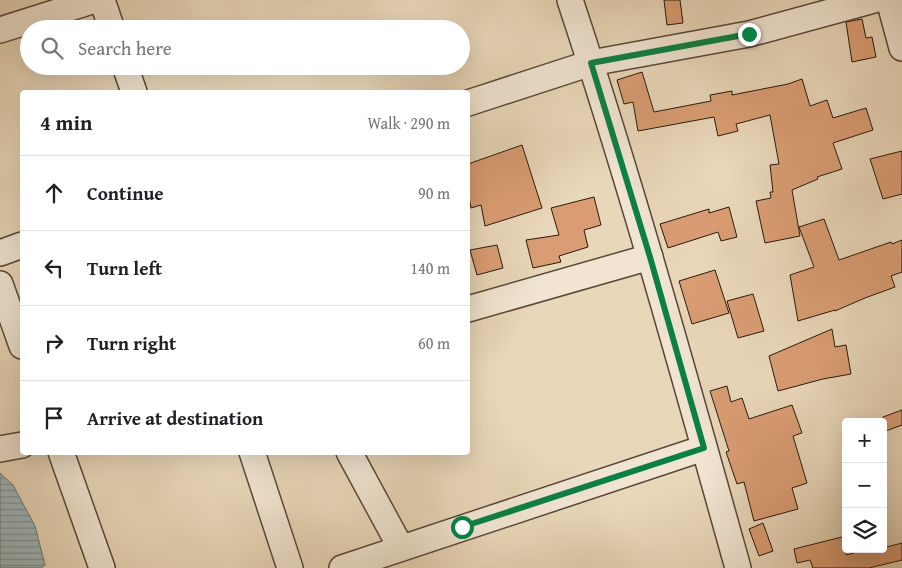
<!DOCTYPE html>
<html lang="en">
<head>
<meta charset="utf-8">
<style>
  :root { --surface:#fff; --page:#f2f2f2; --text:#202124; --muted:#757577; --line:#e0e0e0 }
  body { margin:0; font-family:"Gentium Book Plus",serif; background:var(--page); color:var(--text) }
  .controls { position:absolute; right:15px; bottom:15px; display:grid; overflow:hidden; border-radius:5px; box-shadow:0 5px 20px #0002 }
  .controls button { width:45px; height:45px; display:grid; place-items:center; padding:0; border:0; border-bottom:1px solid var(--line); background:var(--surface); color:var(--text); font:25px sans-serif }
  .stop { position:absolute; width:15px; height:15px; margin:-11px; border:4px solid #0b8043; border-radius:50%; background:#fff }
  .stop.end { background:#0b8043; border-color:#fff; box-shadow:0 1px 5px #0008 }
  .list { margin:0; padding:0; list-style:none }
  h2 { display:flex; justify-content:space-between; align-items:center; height:65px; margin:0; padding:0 20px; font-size:21px }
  h2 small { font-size:16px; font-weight:400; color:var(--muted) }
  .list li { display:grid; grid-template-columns:32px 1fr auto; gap:15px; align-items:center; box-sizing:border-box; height:75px; padding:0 20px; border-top:1px solid var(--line) }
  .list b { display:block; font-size:19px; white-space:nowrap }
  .list em { font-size:16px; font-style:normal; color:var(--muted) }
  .icon { flex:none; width:28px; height:28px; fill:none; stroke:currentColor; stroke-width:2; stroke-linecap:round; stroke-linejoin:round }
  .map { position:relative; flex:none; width:902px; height:568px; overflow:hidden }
  .search { position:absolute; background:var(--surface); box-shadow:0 5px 20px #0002; left:20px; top:20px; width:450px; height:55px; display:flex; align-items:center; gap:12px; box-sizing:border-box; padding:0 18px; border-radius:28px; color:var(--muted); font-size:19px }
  .panel { position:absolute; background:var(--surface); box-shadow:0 5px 20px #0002; left:20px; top:90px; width:450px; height:365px; border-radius:5px }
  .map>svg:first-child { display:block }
  .water { fill:url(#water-rules); stroke:#6e7775 }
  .building { fill:#da9d73; stroke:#27190d }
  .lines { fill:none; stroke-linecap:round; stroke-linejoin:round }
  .minor-casing { stroke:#584838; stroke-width:28 }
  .minor { stroke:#f1e5d2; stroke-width:25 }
  .route { stroke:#0b8043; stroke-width:6 }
</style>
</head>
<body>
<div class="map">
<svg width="902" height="568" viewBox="0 0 902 568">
  <defs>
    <pattern id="water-rules" width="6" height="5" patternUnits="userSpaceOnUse" patternTransform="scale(1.25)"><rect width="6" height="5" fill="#9eb6bb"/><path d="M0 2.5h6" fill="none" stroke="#819396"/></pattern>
  </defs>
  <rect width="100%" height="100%" fill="#e9d7b9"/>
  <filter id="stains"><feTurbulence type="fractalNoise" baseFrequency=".004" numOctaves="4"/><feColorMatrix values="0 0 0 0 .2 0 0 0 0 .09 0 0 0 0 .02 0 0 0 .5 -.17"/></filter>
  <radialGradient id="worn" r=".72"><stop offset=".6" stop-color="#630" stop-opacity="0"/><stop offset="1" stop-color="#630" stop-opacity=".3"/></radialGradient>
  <!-- water -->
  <path class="water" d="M0 473 13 485 35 526 45 565 41 568H0Z"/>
  <!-- building -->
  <g class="building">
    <path d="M664 0H680L683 23 667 25Z"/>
    <path d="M862 19 866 38 872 37 876 57 852 62 846 22Z"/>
    <path d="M642 72 654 112 711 101 710 95 732 91V95L788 84 802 79 810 106 827 100 833 118 866 108 873 130 833 143 842 169 817 177 818 179 792 190 800 236 765 243 756 201 771 198 770 192H773L770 165 779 164 770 115 736 124 738 131 718 136 714 117 638 131 633 102 624 104 617 80Z"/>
    <path d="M522 145 542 208 485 226 481 205 471 208 468 193V164Z"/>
    <path d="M902 151V194L883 199 870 159Z"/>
    <path d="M594 197 601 225 584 230 588 247 559 256 561 262 533 268 526 240 559 235 551 208Z"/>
    <path d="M729 207 737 237 721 241 718 232 668 248 660 224 709 209V213Z"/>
    <path d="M824 219 839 260 891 242 892 244 902 240V272L891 276 895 287 865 298 835 311V310L798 321 790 275 814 267 799 227Z"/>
    <path d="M497 245 503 268 477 275 470 250Z"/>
    <path d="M715 270 729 313 692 324 679 281Z"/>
    <path d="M753 294 764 331 738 338 727 301Z"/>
    <path d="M832 329 835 347 846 345 851 374 823 379 778 391 769 356Z"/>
    <path d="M727 386 731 402 742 398 749 419 792 405 802 433 793 436 807 483 792 488 798 509 754 521 744 482 737 484 726 452 729 451 710 391Z"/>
    <path d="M902 410V425L883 432V417Z"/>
    <path d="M763 523 773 551 759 556 749 529Z"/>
    <path d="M846 536V555L870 549H883V548L902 543V560L869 568H813L810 560 797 563 794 549Z"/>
  </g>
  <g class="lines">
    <defs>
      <g id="minor">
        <path d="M102 0 112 29"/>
        <path d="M570 0C632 187 685 378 738 568"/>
        <path d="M889 0 902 48"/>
        <path d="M0 30 95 0"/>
        <path d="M125 66 134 92"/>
        <path d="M468 103 591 63 749 34 874 0"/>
        <path d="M0 253 22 245"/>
        <path d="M0 284 22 346"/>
        <path d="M468 309 650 257"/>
        <path d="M0 449 22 445"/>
        <path d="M61 452 102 568"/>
        <path d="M252 452 290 568"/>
        <path d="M349 452 401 548"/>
        <path d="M342 568 704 448"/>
      </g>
    </defs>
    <!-- minor casing -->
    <use href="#minor" class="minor-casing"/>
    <!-- minor -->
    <use href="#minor" class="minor"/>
  </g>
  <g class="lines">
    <!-- route -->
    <path class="route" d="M462 527 704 448 650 257 591 63 749 34"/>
  </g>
  <rect width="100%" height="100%" filter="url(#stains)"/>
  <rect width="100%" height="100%" fill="url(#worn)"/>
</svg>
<div class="controls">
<button>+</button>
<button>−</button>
<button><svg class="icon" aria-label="layers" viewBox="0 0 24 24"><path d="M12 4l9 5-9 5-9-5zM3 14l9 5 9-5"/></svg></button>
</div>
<div class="stop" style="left:462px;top:527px"></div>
<div class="stop end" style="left:749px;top:34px"></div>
<div class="search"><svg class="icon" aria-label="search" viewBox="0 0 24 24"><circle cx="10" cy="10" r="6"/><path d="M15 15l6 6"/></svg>Search here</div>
<section class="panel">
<h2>4 min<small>Walk · 290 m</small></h2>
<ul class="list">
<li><svg class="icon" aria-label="ahead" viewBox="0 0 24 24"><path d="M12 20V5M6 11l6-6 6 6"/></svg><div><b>Continue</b></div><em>90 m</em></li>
<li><svg class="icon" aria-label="left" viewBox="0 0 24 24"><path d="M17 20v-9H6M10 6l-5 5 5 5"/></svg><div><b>Turn left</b></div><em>140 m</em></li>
<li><svg class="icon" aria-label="right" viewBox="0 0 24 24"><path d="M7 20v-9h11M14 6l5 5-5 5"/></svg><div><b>Turn right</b></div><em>60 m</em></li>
<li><svg class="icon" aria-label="arrive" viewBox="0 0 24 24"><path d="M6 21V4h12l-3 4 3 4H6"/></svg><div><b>Arrive at destination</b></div></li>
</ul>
</section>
</div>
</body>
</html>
